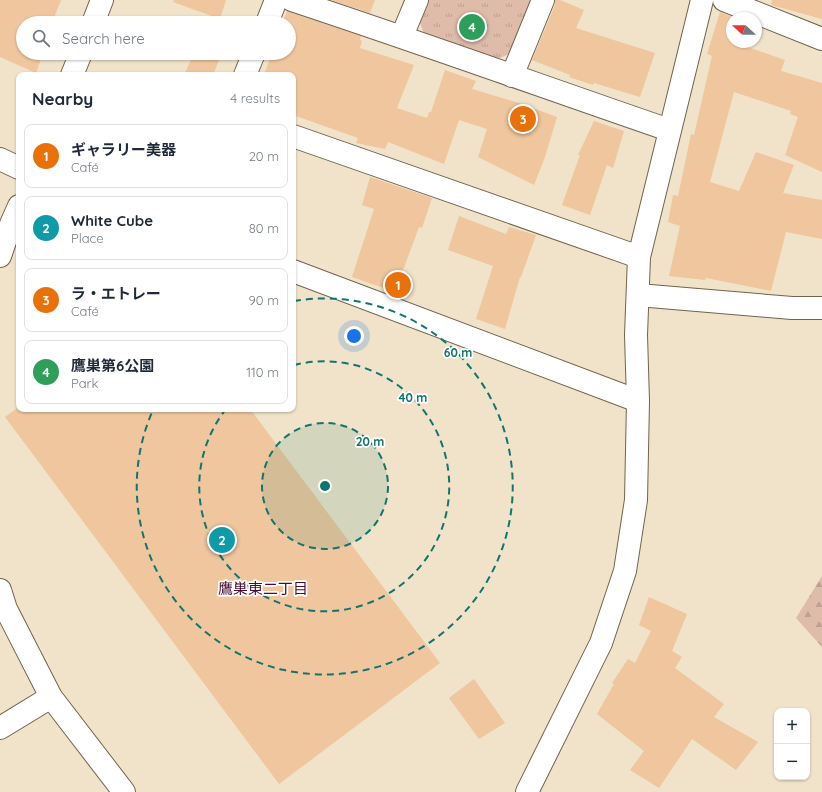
<!DOCTYPE html>
<html lang="en">
<head>
<meta charset="utf-8">
<style>
  :root { --surface:#fff; --page:#f6f6f7; --text:#1f2937; --muted:#747a83; --line:#e0e1e3; --accent:#d93025 }
  body { margin:0; font-family:Quicksand,"Noto Sans JP",sans-serif; background:var(--page); color:var(--text) }
  .controls { position:absolute; right:12px; bottom:12px; display:grid; overflow:hidden; border-radius:8px; box-shadow:0 1px 3px #0004 }
  .controls button { width:36px; height:36px; display:grid; place-items:center; padding:0; border:0; border-bottom:1px solid var(--line); background:var(--surface); color:var(--text); font:20px sans-serif }
  .compass { position:absolute; left:726px; top:12px; width:36px; height:36px; border-radius:50%; background:var(--surface); box-shadow:0 1px 3px #0004; rotate:291deg }
  .you { position:absolute; left:354px; top:336px; width:14px; height:14px; margin:-10px; border:3px solid #fff; border-radius:50%; background:#1a73e8; box-shadow:0 0 0 6px #1a73e833 }
  .badge { display:grid; place-items:center; width:26px; height:26px; border-radius:50%; background:var(--accent); color:#fff; font-size:13px; font-weight:700 }
  .pin { position:absolute; translate:-50% -50%; border:2px solid #fff; box-shadow:0 1px 4px #0006 }
  .list { margin:0; padding:0; list-style:none }
  h2 { display:flex; justify-content:space-between; align-items:center; height:52px; margin:0; padding:0 16px; font-size:17px }
  h2 small { font-size:13px; font-weight:400; color:var(--muted) }
  .list li { display:grid; grid-template-columns:26px 1fr auto; gap:12px; align-items:center; box-sizing:border-box; height:64px; margin:0 8px 8px; padding:0 8px; border:1px solid var(--line); border-radius:8px }
  .list b { display:block; font-size:15px; white-space:nowrap }
  .list p { margin:0; font-size:13px; white-space:nowrap; color:var(--muted) }
  .list em { font-size:13px; font-style:normal; color:var(--muted) }
  .icon { flex:none; width:22px; height:22px; fill:none; stroke:currentColor; stroke-width:2; stroke-linecap:round; stroke-linejoin:round }
  .map { position:relative; flex:none; width:822px; height:792px; overflow:hidden }
  .search { position:absolute; background:var(--surface); box-shadow:0 1px 3px #0004; left:16px; top:16px; width:280px; height:44px; display:flex; align-items:center; gap:10px; box-sizing:border-box; padding:0 14px; border-radius:22px; color:var(--muted); font-size:15px }
  .panel { position:absolute; background:var(--surface); box-shadow:0 1px 3px #0004; left:16px; top:72px; width:280px; height:340px; border-radius:8px }
  .map>svg:first-child { display:block }
  .forest { fill:url(#forest-firs) }
  .park { fill:url(#park-tufts) }
  .building { fill:#efc69d }
  .lines { fill:none; stroke-linecap:round; stroke-linejoin:round }
  .minor-casing { stroke:#70644d; stroke-width:24 }
  .minor { stroke:#fff; stroke-width:22 }
  .ring { fill:none; stroke:#0f766e; stroke-width:2; stroke-dasharray:7 5 }
  .labels { text-anchor:middle; stroke-width:3.5; stroke-linejoin:round; paint-order:stroke }
  .neighbourhood-label { font-size:15px; fill:#4a0b2f; stroke:#fff }
  .centre { fill:#0f766e; stroke:#fff; stroke-width:2 }
  .ring-label { font-size:12px; text-anchor:middle; font-weight:bold; fill:#0f766e; stroke:#fff; stroke-width:3.5; stroke-linejoin:round; paint-order:stroke }
</style>
</head>
<body>
<div class="map">
<svg width="822" height="792" viewBox="0 0 822 792">
  <defs>
    <pattern id="forest-firs" width="22" height="20" patternUnits="userSpaceOnUse"><rect width="22" height="20" fill="#dfbbaa"/><path d="M5 1l3.5 6h-7zM16 11l3.5 6h-7z" fill="#bfa092"/></pattern>
    <pattern id="park-tufts" width="24" height="20" patternUnits="userSpaceOnUse"><rect width="24" height="20" fill="#dfbbaa"/><path d="M3 7l-1-3M5 7V3M7 7l1-3M15 17l-1-3M17 17v-4M19 17l1-3" fill="none" stroke="#bfa092"/></pattern>
  </defs>
  <rect width="100%" height="100%" fill="#f0e3c9"/>
  <!-- forest -->
  <path class="forest" d="M822 576V647L796 618Z"/>
  <!-- park -->
  <path class="park" d="M425 0H534L512 53 497 59 425 37 418 17Z"/>
  <!-- building -->
  <g class="building">
    <path d="M0 0H61L52 23H23V53H43L36 73 0 57Z"/>
    <path d="M174 0H226L220 19 173 2Z"/>
    <path d="M331 0H375L370 13Z"/>
    <path d="M555 0H560L584 10 576 28 655 53 640 97 594 83 593 85 569 77 570 75 532 60 555 5Z"/>
    <path d="M772 0H822V19L771 5Z"/>
    <path d="M287 11 361 36 360 40 362 41 360 48 414 65 397 108 427 118 429 112H431L445 70 476 81 472 89 519 103 557 117 545 157 534 185 478 157 487 129 459 120 444 164 388 142 385 149 356 143 358 138 293 115V75H264L272 53H289V23H282Z"/>
    <path d="M720 12 732 17V42H746L745 46 785 60 781 71 822 83V172L785 155 798 117 790 114 791 111 734 92 710 182 739 191 756 152 794 165 783 193 822 200V239L786 232 771 291 706 278 705 280 669 276 680 226 668 222 673 195 678 196 691 134 694 135 712 56 707 54Z"/>
    <path d="M194 53H222L213 75H184Z"/>
    <path d="M594 121 624 131 613 168 607 165 590 215 562 205 580 155H578Z"/>
    <path d="M370 177 432 198 422 228 419 227 395 292 352 277 374 209 362 205Z"/>
    <path d="M459 216 506 234 509 227 536 235 521 277H520L505 329 476 319 493 266 448 250Z"/>
    <path d="M16 409H250L440 663 279 784 5 417Z"/>
    <path d="M649 597 687 614 672 651 682 657 675 668 724 704 714 717 758 742 736 770 692 739 659 788 630 770 644 751 597 714 614 684 612 683 628 659 635 663 651 631 639 625Z"/>
    <path d="M474 679 505 723 479 739 449 698Z"/>
  </g>
  <g class="lines">
    <defs>
      <g id="minor">
        <path d="M292 0C419 42 544 87 669 130"/>
        <path d="M724 0 822 39"/>
        <path d="M93 23 102 0"/>
        <path d="M267 23 276 0"/>
        <path d="M402 36 417 0"/>
        <path d="M72 75 81 53"/>
        <path d="M245 75 254 53"/>
        <path d="M512 76 543 0"/>
        <path d="M293 136 639 257"/>
        <path d="M0 159 19 168"/>
        <path d="M0 256 11 224 19 206"/>
        <path d="M293 271 638 401"/>
        <path d="M638 295 792 308H822"/>
        <path d="M0 590 6 609 51 697 124 792"/>
        <path d="M0 728 51 697"/>
        <path d="M527 792 601 643 625 571 636 500 638 401 636 335 639 257 702 0"/>
      </g>
    </defs>
    <!-- minor casing -->
    <use href="#minor" class="minor-casing"/>
    <!-- minor -->
    <use href="#minor" class="minor"/>
  </g>
  <!-- distance rings -->
  <circle cx="325" cy="486" r="63" fill="#0f766e" fill-opacity=".12"/>
  <g class="ring">
    <circle cx="325" cy="486" r="63"/>
    <path d="M294 365A125 125 0 1 1 226 409"/>
    <path d="M294 301A188 188 0 1 1 153 410"/>
  </g>
  <g class="labels">
    <!-- neighbourhood labels -->
    <g class="neighbourhood-label">
      <text x="263" y="594">鷹巣東二丁目</text>
    </g>
  </g>
  <circle cx="325" cy="486" r="6" class="centre"/>
  <g class="ring-label">
    <text x="458" y="357">60 m</text>
    <text x="413" y="402">40 m</text>
    <text x="370" y="446">20 m</text>
  </g>
</svg>
<div class="controls">
<button>+</button>
<button>−</button>
</div>
<svg class="compass" viewBox="-18 -18 36 36"><path d="M0-13l5 13h-10z" fill="#e53935"/><path d="M0 13l5-13h-10z" fill="#747a83"/></svg>
<div class="you"></div>
<div class="pin badge" style="left:398px;top:285px;background:#e8710a">1</div>
<div class="pin badge" style="left:222px;top:540px;background:#0f9aa8">2</div>
<div class="pin badge" style="left:523px;top:119px;background:#e8710a">3</div>
<div class="pin badge" style="left:472px;top:27px;background:#2e9e5b">4</div>
<div class="search"><svg class="icon" aria-label="search" viewBox="0 0 24 24"><circle cx="10" cy="10" r="6"/><path d="M15 15l6 6"/></svg>Search here</div>
<section class="panel">
<h2>Nearby<small>4 results</small></h2>
<ul class="list">
<li><span class="badge" style="background:#e8710a">1</span><div><b>ギャラリー美器</b><p>Café</p></div><em>20 m</em></li>
<li><span class="badge" style="background:#0f9aa8">2</span><div><b>White Cube</b><p>Place</p></div><em>80 m</em></li>
<li><span class="badge" style="background:#e8710a">3</span><div><b>ラ・エトレー</b><p>Café</p></div><em>90 m</em></li>
<li><span class="badge" style="background:#2e9e5b">4</span><div><b>鷹巣第6公園</b><p>Park</p></div><em>110 m</em></li>
</ul>
</section>
</div>
</body>
</html>
